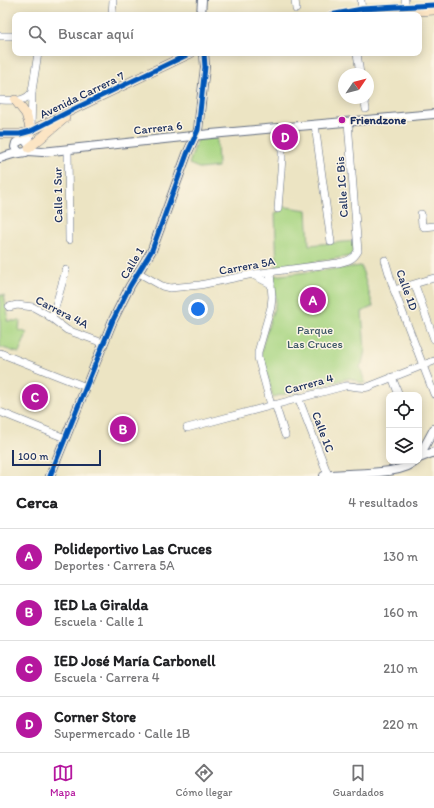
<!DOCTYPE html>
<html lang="es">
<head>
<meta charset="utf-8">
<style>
  :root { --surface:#fff; --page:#f6f6f6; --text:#202124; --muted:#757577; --line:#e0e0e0; --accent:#b5179e }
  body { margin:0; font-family:Itim,sans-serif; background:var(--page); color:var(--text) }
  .controls { position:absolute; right:12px; bottom:12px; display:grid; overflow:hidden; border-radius:8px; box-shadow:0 2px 10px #0003 }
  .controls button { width:36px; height:36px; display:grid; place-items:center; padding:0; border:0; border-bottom:1px solid var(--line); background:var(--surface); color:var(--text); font:20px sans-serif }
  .compass { position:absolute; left:338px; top:68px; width:36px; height:36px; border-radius:50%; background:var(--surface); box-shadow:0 2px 10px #0003; rotate:55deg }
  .scale { position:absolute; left:12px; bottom:10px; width:89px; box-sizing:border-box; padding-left:4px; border:2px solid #1b2f5e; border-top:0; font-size:11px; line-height:14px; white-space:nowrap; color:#1b2f5e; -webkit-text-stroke:3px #fcf5e5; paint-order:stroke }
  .you { position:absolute; left:198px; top:309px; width:14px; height:14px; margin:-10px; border:3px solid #fff; border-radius:50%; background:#1a73e8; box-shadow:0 0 0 6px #1a73e833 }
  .badge { display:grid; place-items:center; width:26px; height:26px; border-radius:50%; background:var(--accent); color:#fff; font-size:13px; font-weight:700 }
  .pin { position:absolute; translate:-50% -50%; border:2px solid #fff; box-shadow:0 1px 4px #0006 }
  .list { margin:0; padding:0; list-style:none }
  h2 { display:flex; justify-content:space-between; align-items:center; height:52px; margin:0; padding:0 16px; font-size:17px }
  h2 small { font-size:13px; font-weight:400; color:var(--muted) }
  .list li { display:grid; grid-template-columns:26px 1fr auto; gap:12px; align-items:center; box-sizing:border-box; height:56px; padding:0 16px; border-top:1px solid var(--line) }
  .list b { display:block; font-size:15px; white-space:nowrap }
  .list p { margin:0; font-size:13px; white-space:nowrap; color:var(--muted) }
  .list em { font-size:13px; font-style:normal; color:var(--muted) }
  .icon { flex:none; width:22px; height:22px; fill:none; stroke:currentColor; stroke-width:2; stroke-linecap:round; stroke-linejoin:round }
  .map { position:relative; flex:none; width:434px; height:476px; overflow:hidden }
  .search { position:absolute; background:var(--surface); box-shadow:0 2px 10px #0003; left:12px; right:12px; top:12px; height:44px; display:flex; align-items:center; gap:10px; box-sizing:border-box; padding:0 14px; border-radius:8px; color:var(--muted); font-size:15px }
  .sheet { height:276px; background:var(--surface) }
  nav { display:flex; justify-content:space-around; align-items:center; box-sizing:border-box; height:56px; border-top:1px solid var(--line); background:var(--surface); font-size:11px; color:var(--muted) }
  nav a { display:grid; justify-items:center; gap:2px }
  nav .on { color:var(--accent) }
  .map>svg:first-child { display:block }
  .green { fill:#a8d582; stroke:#628270 }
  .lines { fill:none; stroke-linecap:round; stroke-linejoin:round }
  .minor-casing { stroke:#646e81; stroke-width:8 }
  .tertiary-casing { stroke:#646e81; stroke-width:10 }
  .secondary-casing { stroke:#646e81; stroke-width:10 }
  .minor { stroke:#fff; stroke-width:7 }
  .tertiary { stroke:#fff; stroke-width:8 }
  .secondary { stroke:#fce5c4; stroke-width:9 }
  .cycleway-casing { stroke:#fcf5e5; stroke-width:8 }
  .cycleway { stroke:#0057b8; stroke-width:5 }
  .poi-dot { fill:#b5179e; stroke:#fcf5e5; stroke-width:1.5 }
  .labels { text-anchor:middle; stroke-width:3; stroke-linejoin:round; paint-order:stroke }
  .street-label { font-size:12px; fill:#1b2f5e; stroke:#fcf5e5 }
  .poi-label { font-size:12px; font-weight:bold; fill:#1b2f5e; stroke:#fcf5e5; text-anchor:start }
  .park-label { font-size:12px; fill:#3e5867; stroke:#fcf5e5 }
</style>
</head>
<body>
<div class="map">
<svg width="434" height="476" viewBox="0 0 434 476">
  <rect width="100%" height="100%" fill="#fcf5e5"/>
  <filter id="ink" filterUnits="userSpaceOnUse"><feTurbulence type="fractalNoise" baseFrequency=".025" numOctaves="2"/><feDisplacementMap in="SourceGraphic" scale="8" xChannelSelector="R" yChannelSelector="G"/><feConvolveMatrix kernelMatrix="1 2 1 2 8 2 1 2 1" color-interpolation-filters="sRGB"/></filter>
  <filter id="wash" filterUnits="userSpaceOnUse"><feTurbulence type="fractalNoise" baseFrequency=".012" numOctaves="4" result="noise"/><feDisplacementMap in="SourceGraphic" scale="16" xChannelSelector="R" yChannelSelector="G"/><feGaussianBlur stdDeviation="0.9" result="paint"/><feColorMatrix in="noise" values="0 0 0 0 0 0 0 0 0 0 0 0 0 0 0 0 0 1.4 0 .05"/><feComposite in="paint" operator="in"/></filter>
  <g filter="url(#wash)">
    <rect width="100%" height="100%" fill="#ece4c3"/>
    <!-- green -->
    <g class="green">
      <path d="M217 138 218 167 201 169 189 164 197 140Z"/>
      <path d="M280 206 307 210 309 245 355 241 352 256 277 268 275 212H280Z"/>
      <path d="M361 266 373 306 362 312 365 350 362 364 360 366 365 383H361L350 378 273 397 261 354 263 343 275 305 276 299 272 276Z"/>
      <path d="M0 295H4L8 315 7 321H20L19 330 27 333 19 353 0 347Z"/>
    </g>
  </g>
  <g filter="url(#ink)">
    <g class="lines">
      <defs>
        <g id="minor">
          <path d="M295 0 296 9"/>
          <path d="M361 0 362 15"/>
          <path d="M405 0V7L410 12"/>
          <path d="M112 15 113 0"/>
          <path d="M0 36H15"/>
          <path d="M357 53 360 74"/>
          <path d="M364 98 366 109"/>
          <path d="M0 100C12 100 25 103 32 92"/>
          <path d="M315 125 331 242"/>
          <path d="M28 143 31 131 32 91 38 53"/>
          <path d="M68 150 69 240"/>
          <path d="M278 209 282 158V128"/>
          <path d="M421 214 422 225 424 227 434 226"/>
          <path d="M385 260 394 290 434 394"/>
          <path d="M270 272 272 297 271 307 258 352V358L271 405"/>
          <path d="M139 273 162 286 170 288 200 285 253 274 338 263C347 261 353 260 358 251L348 122"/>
          <path d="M253 275 271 284"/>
          <path d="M415 285 434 339"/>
          <path d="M394 290 434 278"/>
          <path d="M9 307 17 305 33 307 46 314 67 330 103 343"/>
          <path d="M52 318 66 270"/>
          <path d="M0 353 86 387"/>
          <path d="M392 377 399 395"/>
          <path d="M298 397 328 475"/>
          <path d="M275 404 285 435"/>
          <path d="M0 412 65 438"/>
          <path d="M187 428 345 386C353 385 360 389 368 387L434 361"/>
        </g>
        <g id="tertiary">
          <path d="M201 15 202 0"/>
          <path d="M28 151 42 152 211 134 434 114"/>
          <path d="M0 158 13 154 26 152 29 149V145L25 140H21L16 143 15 147 19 153"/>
          <path d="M419 457 434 429"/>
          <path d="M419 458 434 452"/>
          <path d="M50 476 113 320 130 286 152 250 187 154 198 130 205 67 204 53"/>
          <path d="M324 476C350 472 401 476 416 461"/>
        </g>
        <g id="secondary">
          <path d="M358 15 434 10"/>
          <path d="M15 100 26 114 31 131"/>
          <path d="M0 134H20L31 131 78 107 191 53"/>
          <path d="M29 148 65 118"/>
        </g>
      </defs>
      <!-- minor casing -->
      <use href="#minor" class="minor-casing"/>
      <!-- tertiary casing -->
      <use href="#tertiary" class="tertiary-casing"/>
      <!-- secondary casing -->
      <use href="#secondary" class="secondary-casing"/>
      <!-- minor -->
      <use href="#minor" class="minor"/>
      <!-- tertiary -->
      <use href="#tertiary" class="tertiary"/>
      <!-- secondary -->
      <use href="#secondary" class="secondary"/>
      <defs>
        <g id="cycleway">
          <path d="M330 15 362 9 434 5"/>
          <path d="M0 134H20L31 131 78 107 191 53"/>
          <path d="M50 476 113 320 130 286 152 250 187 154 198 130 205 67 204 53"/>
        </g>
      </defs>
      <!-- cycleway casing -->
      <use href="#cycleway" class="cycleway-casing"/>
      <!-- cycleway -->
      <use href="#cycleway" class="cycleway"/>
    </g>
  </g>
  <!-- markers -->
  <circle class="poi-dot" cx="342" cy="120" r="4"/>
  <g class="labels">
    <!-- street labels -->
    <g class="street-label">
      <text transform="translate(82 95) rotate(-26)" y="4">Avenida Carrera 7</text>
      <text transform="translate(158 128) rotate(-6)" y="4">Carrera 6</text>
      <text transform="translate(342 187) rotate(-94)" y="4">Calle 1C Bis</text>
      <text transform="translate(58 195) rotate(-91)" y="4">Calle 1 Sur</text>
      <text transform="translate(132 263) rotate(-59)" y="4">Calle 1</text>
      <text transform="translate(247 266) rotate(-10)" y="4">Carrera 5A</text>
      <text transform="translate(407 290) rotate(70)" y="4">Calle 1D</text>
      <text transform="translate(62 312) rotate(27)" y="4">Carrera 4A</text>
      <text transform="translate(309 384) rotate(-15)" y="4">Carrera 4</text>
      <text transform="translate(323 432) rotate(69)" y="4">Calle 1C</text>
    </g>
    <!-- poi labels -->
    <g class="poi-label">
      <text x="350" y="124">Friendzone</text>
    </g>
    <!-- park labels -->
    <g class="park-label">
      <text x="315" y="334">Parque<tspan x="315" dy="14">Las Cruces</tspan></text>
    </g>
  </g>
</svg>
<div class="controls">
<button><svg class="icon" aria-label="locate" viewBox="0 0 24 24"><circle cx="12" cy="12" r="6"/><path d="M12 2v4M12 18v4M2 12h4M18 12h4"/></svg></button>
<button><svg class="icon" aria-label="layers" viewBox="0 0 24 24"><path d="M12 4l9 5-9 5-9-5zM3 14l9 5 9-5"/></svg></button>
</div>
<svg class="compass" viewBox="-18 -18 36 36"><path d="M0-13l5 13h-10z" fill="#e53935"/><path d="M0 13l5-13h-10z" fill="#757577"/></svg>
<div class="scale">100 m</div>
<div class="you"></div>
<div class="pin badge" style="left:313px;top:300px">A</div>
<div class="pin badge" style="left:123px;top:429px">B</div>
<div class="pin badge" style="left:35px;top:397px">C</div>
<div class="pin badge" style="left:285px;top:137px">D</div>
<div class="search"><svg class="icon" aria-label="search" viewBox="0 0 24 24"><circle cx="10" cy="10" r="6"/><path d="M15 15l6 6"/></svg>Buscar aquí</div>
</div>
<section class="sheet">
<h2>Cerca<small>4 resultados</small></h2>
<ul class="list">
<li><span class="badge">A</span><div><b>Polideportivo Las Cruces</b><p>Deportes · Carrera 5A</p></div><em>130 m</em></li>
<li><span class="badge">B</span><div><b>IED La Giralda</b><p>Escuela · Calle 1</p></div><em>160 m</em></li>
<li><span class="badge">C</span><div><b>IED José María Carbonell</b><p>Escuela · Carrera 4</p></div><em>210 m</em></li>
<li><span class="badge">D</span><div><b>Corner Store</b><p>Supermercado · Calle 1B</p></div><em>220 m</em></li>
</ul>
</section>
<nav>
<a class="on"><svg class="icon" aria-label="map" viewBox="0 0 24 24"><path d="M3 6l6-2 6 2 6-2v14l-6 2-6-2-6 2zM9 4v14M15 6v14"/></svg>Mapa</a>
<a><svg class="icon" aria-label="directions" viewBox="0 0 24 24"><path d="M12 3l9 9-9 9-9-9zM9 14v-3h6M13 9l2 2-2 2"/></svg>Cómo llegar</a>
<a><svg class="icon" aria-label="saved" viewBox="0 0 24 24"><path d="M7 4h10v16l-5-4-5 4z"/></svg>Guardados</a>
</nav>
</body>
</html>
